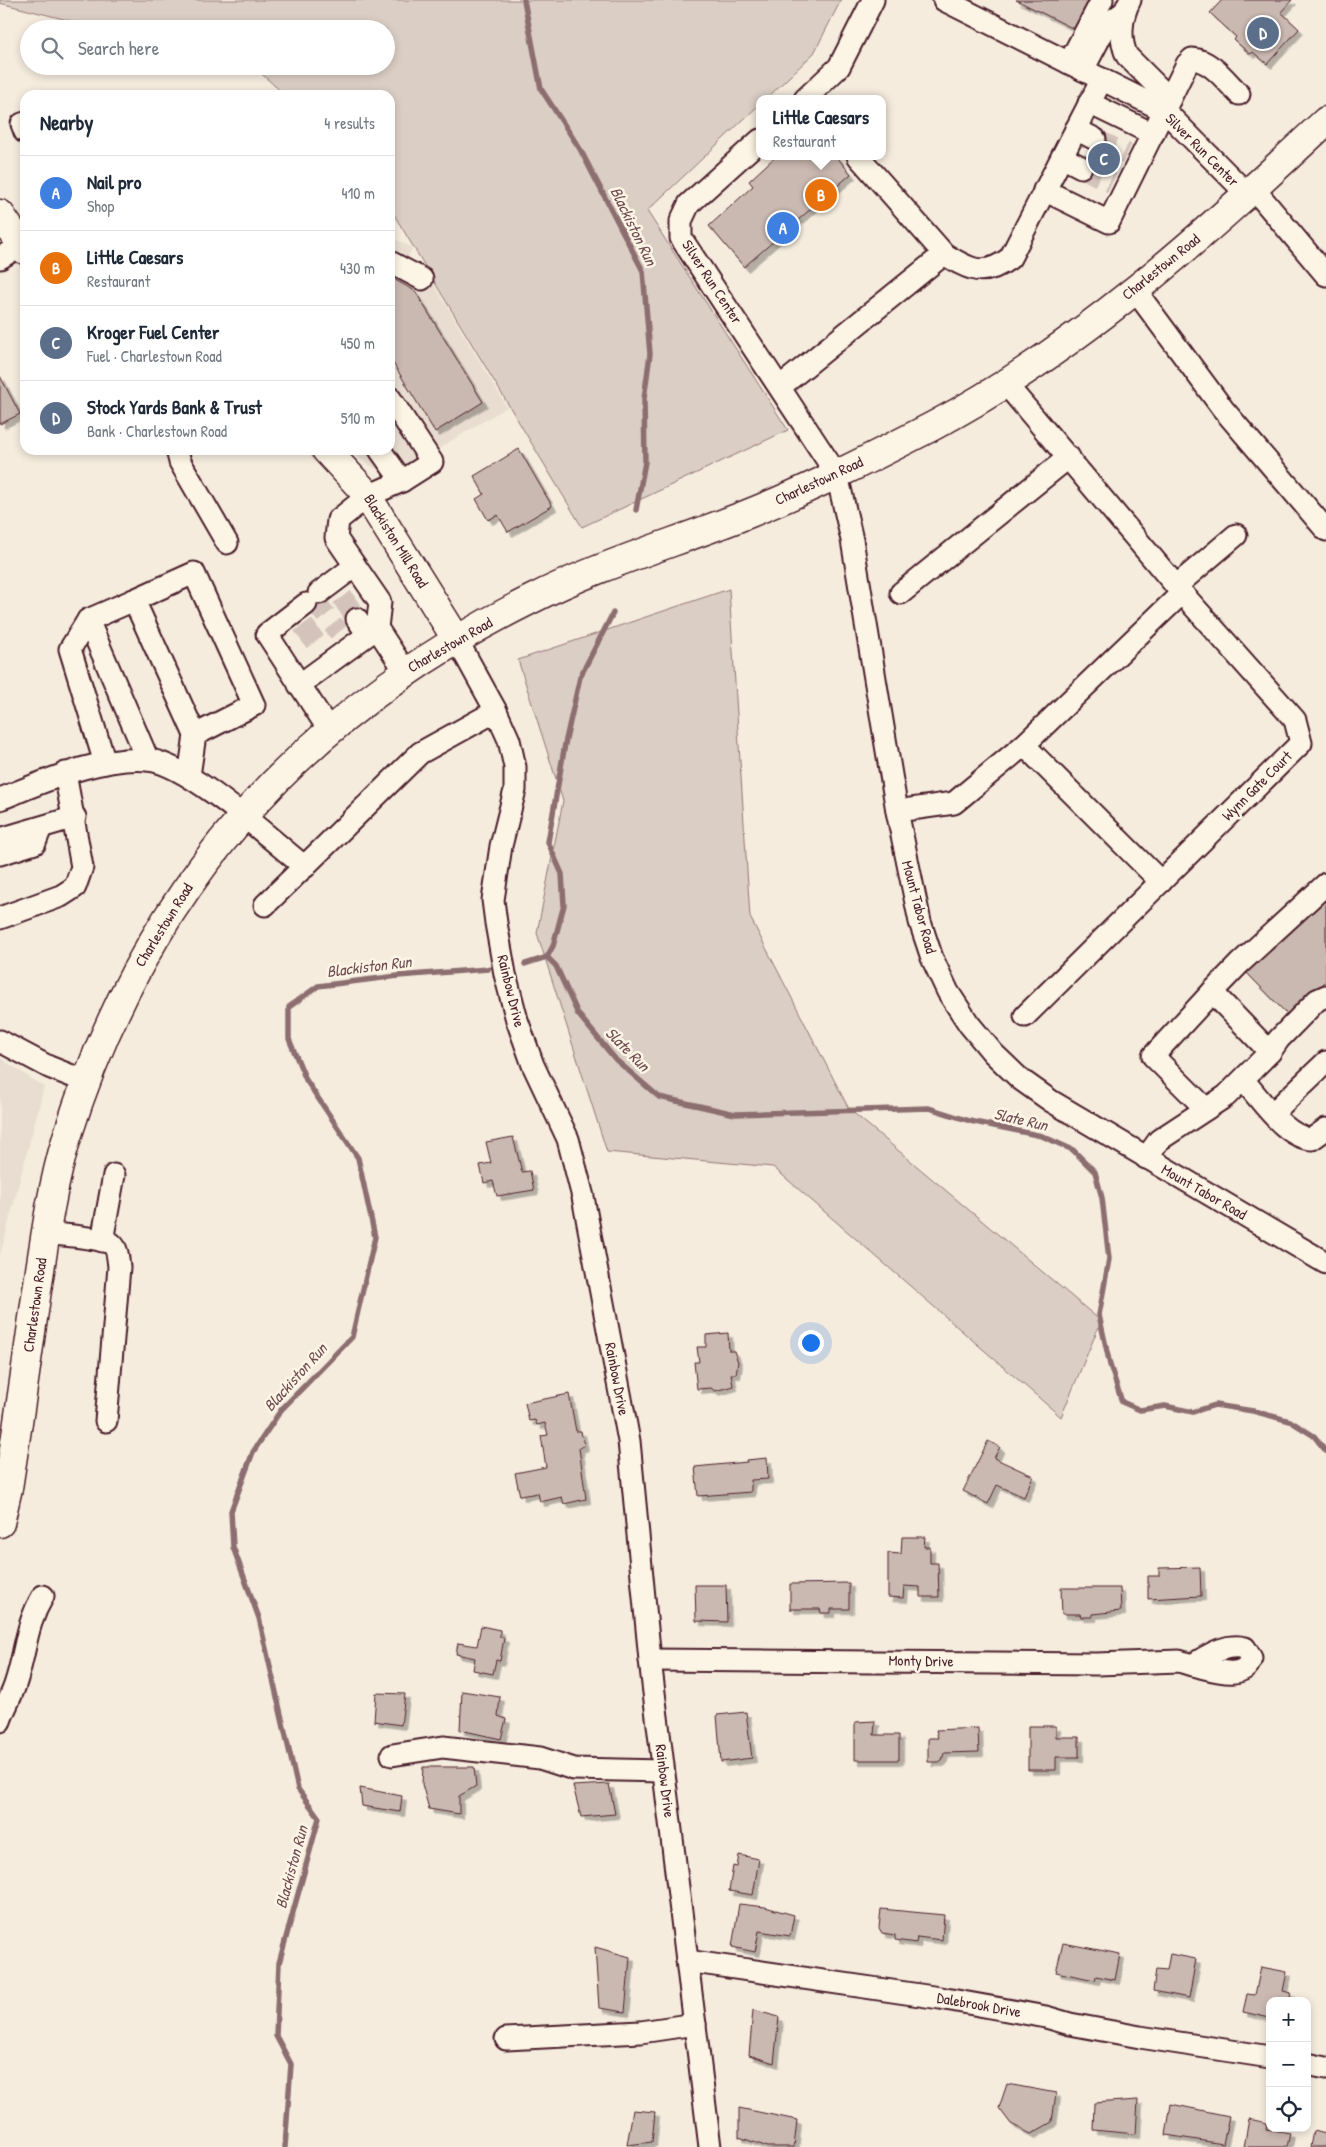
<!DOCTYPE html>
<html lang="en">
<head>
<meta charset="utf-8">
<style>
  :root { --surface:#fff; --page:#f6f6f7; --text:#1f2937; --muted:#747a83; --line:#e0e1e3; --accent:#db2777 }
  body { margin:0; font-family:"Patrick Hand",sans-serif; background:var(--page); color:var(--text) }
  .controls { position:absolute; right:15px; bottom:15px; display:grid; overflow:hidden; border-radius:10px; box-shadow:0 2px 8px #0003 }
  .controls button { width:45px; height:45px; display:grid; place-items:center; padding:0; border:0; border-bottom:1px solid var(--line); background:var(--surface); color:var(--text); font:25px sans-serif }
  .you { position:absolute; left:810px; top:1342px; width:18px; height:18px; margin:-12px; border:4px solid #fff; border-radius:50%; background:#1a73e8; box-shadow:0 0 0 8px #1a73e833 }
  .badge { display:grid; place-items:center; width:32px; height:32px; border-radius:50%; background:var(--accent); color:#fff; font-size:16px; font-weight:700 }
  .pin { position:absolute; translate:-50% -50%; border:2px solid #fff; box-shadow:0 1px 5px #0006 }
  .popup { position:absolute; left:756px; top:95px; width:130px; height:65px; box-sizing:border-box; display:grid; place-content:center; border-radius:10px; background:var(--surface); filter:drop-shadow(0 1px 4px #0005); font-size:16px; white-space:nowrap; color:var(--muted) }
  .popup b { font-size:19px; color:var(--text) }
  .popup::after { content:''; position:absolute; left:50%; top:100%; margin-left:-10px; border:10px solid transparent; border-top-color:var(--surface) }
  .list { margin:0; padding:0; list-style:none }
  h2 { display:flex; justify-content:space-between; align-items:center; height:65px; margin:0; padding:0 20px; font-size:21px }
  h2 small { font-size:16px; font-weight:400; color:var(--muted) }
  .list li { display:grid; grid-template-columns:32px 1fr auto; gap:15px; align-items:center; box-sizing:border-box; height:75px; padding:0 20px; border-top:1px solid var(--line) }
  .list b { display:block; font-size:19px; white-space:nowrap }
  .list p { margin:0; font-size:16px; white-space:nowrap; color:var(--muted) }
  .list em { font-size:16px; font-style:normal; color:var(--muted) }
  .icon { flex:none; width:28px; height:28px; fill:none; stroke:currentColor; stroke-width:2; stroke-linecap:round; stroke-linejoin:round }
  .map { position:relative; flex:none; width:1326px; height:2147px; overflow:hidden }
  .search { position:absolute; background:var(--surface); box-shadow:0 2px 8px #0003; left:20px; top:20px; width:375px; height:55px; display:flex; align-items:center; gap:12px; box-sizing:border-box; padding:0 18px; border-radius:28px; color:var(--muted); font-size:19px }
  .panel { position:absolute; background:var(--surface); box-shadow:0 2px 8px #0003; left:20px; top:90px; width:375px; height:365px; border-radius:15px }
  .map>svg:first-child { display:block }
  .built { fill:#e8ddd0 }
  .green { fill:#dbcec4; stroke:#927678 }
  .lines { fill:none; stroke-linecap:round; stroke-linejoin:round }
  .stream { stroke:#8c6e70; stroke-width:5.5 }
  .building { fill:#cab9b1; stroke:#4a1f2b; filter:url(#shadow) }
  .minor-tunnel { stroke:#d3c3ba; stroke-width:21; stroke-dasharray:21 11; stroke-linecap:butt }
  .minor-casing { stroke:#4a1f2b; stroke-width:25 }
  .major-casing { stroke:#4a1f2b; stroke-width:31 }
  .minor { stroke:#fcf5e5; stroke-width:21 }
  .major { stroke:#fcf5e5; stroke-width:28 }
  .labels { text-anchor:middle; stroke-width:5; stroke-linejoin:round; paint-order:stroke }
  .street-label { font-size:15px; fill:#4a1f2b; stroke:#fcf5e5 }
  .water-label { font-size:16px; font-style:italic; fill:#704d53; stroke:#fcf5e5 }
</style>
</head>
<body>
<div class="map">
<svg width="1326" height="2147" viewBox="0 0 1326 2147">
  <defs>
    <filter id="shadow"><feDropShadow dx="4.5" dy="4.5" stdDeviation="0" flood-color="#0004"/></filter>
  </defs>
  <rect width="100%" height="100%" fill="#f5ecde"/>
  <filter id="ink" filterUnits="userSpaceOnUse"><feTurbulence type="fractalNoise" baseFrequency=".02" numOctaves="2"/><feDisplacementMap in="SourceGraphic" scale="10" xChannelSelector="R" yChannelSelector="G"/><feConvolveMatrix kernelMatrix="1 2 1 2 8 2 1 2 1" color-interpolation-filters="sRGB"/></filter>
  <g filter="url(#ink)">
    <!-- built -->
    <g class="built">
      <path d="M390 236 412 248 406 263 432 281 507 407 390 478 360 459 354 450H390Z"/>
      <path d="M0 1058 44 1087 0 1256Z"/>
    </g>
    <!-- green -->
    <g class="green">
      <path d="M0 0H841L814 53 766 99H760V104L647 211 788 430 582 527 390 208V95H285L253 66H386V29H103L0 3Z"/>
      <path d="M729 589 750 917 849 1109 1101 1321 1061 1417 773 1167 607 1152 537 933 563 801 518 660Z"/>
    </g>
    <g class="lines">
      <!-- stream -->
      <g class="stream">
        <path d="M524 0 541 89 580 149 643 271 650 354 644 399 645 462 636 510"/>
        <path d="M547 957 556 966 578 1014 616 1060 659 1097 735 1114 929 1108 970 1121 1042 1136 1073 1150 1095 1172 1102 1198 1109 1259 1099 1315 1110 1365 1122 1402 1140 1410 1165 1406 1193 1412 1215 1405 1253 1411 1290 1421 1314 1436 1326 1451"/>
        <path d="M525 964 547 957 553 946 564 905 562 874 548 842 565 744 580 677 613 613"/>
        <path d="M285 2147 291 2064 276 2036 279 1963 319 1818 298 1789 259 1618 233 1547 231 1511 253 1452 281 1410 352 1337 375 1237 358 1158 306 1080 289 1039V1007L318 986 398 976 488 969"/>
      </g>
    </g>
    <!-- building -->
    <g class="building">
      <path d="M1016 0H1093L1078 31Z"/>
      <path d="M1222 0H1292L1281 12 1299 29 1267 64 1253 52 1250 54 1234 40 1236 37 1210 13Z"/>
      <path d="M776 156H836L851 174 744 267 709 226 753 186 749 181Z"/>
      <path d="M390 277 415 291 483 402 435 432 390 358Z"/>
      <path d="M0 376 20 414 0 424Z"/>
      <path d="M519 449 552 506 508 532 498 515 488 520 476 499 484 494 474 476Z"/>
      <path d="M1326 893V981L1289 1016 1245 971Z"/>
      <path d="M513 1137 522 1172 530 1171 534 1190 497 1196 493 1181 484 1183 480 1165 491 1163 486 1142Z"/>
      <path d="M728 1333 729 1351H734L738 1362 736 1374H731L733 1386 715 1391 711 1388 697 1389 694 1362H699L697 1347H706V1335Z"/>
      <path d="M569 1394 576 1431H581L584 1446 579 1448 586 1499 564 1504 562 1497 540 1502 538 1493 520 1496 515 1473 546 1467 541 1436 548 1435 545 1423 537 1425 535 1420 529 1421 525 1403Z"/>
      <path d="M988 1441 1000 1447 994 1458 1033 1476 1024 1497 997 1485 988 1504 963 1491Z"/>
      <path d="M767 1458 768 1479 751 1480V1492L698 1496 695 1467 747 1462 746 1460Z"/>
      <path d="M902 1537H925L924 1547H930V1563H938L939 1597H920V1587L904 1586 903 1598 888 1597V1553L901 1554Z"/>
      <path d="M1200 1567 1201 1596 1148 1599V1576H1159V1568Z"/>
      <path d="M849 1583V1609H831V1613H821L820 1609H790V1584Z"/>
      <path d="M695 1585H726L727 1622 696 1621Z"/>
      <path d="M1061 1588H1120L1121 1611 1092 1614V1617H1081L1080 1614H1062Z"/>
      <path d="M481 1626 500 1630V1637L504 1638 500 1661 496 1660 493 1674 473 1670 475 1658 456 1654 458 1643 477 1646Z"/>
      <path d="M462 1691 500 1697 498 1716 506 1719 501 1739 460 1730Z"/>
      <path d="M376 1693 405 1694 401 1725 374 1721Z"/>
      <path d="M746 1712 752 1758 721 1762 717 1715Z"/>
      <path d="M875 1721 874 1735H899V1760H855V1722Z"/>
      <path d="M1028 1726H1056V1737H1079V1757H1056V1770H1028Z"/>
      <path d="M978 1728 979 1752 944 1753 942 1760 939 1762H928V1738H938L936 1730Z"/>
      <path d="M423 1767H474L476 1786 459 1796V1814L429 1809 422 1784Z"/>
      <path d="M609 1784 615 1814 581 1817 573 1786Z"/>
      <path d="M360 1788 402 1796 400 1812 362 1806Z"/>
      <path d="M739 1855 759 1859 753 1895 729 1891 733 1866 737 1867Z"/>
      <path d="M739 1904 765 1907 794 1915 790 1936 759 1931 755 1952 732 1947Z"/>
      <path d="M881 1909 944 1915 942 1940 917 1937 916 1943 895 1940V1935L882 1933 879 1928Z"/>
      <path d="M1063 1943 1120 1954 1115 1980 1096 1976 1095 1980 1056 1972Z"/>
      <path d="M595 1947 630 1957 625 2012 599 2008Z"/>
      <path d="M1170 1954 1196 1959 1189 1998 1153 1991 1156 1969 1167 1970Z"/>
      <path d="M1261 1967 1287 1972 1283 1991 1291 1993 1289 2001H1270V2018L1243 2012 1247 1994 1255 1995Z"/>
      <path d="M753 2010 779 2017 774 2063 749 2055Z"/>
      <path d="M1007 2084 1056 2093 1052 2122 1031 2134 1011 2124 999 2108Z"/>
      <path d="M1138 2100 1136 2134 1093 2130 1094 2103Z"/>
      <path d="M1171 2104 1229 2116 1223 2144 1166 2135Z"/>
      <path d="M739 2108 797 2120 794 2147H768L739 2137Z"/>
      <path d="M633 2110 655 2112 652 2142 627 2145Z"/>
      <path d="M1249 2119 1267 2123 1266 2129 1290 2133 1287 2147H1244Z"/>
      <path d="M1313 2131 1326 2134V2147H1310Z"/>
    </g>
    <g class="lines">
      <!-- minor-tunnel -->
      <g class="minor-tunnel">
        <path d="M1095 139 1127 154"/>
        <path d="M1081 167 1112 183"/>
        <path d="M342 597 357 619"/>
        <path d="M313 599 339 632"/>
        <path d="M303 625 319 647"/>
      </g>
      <defs>
        <g id="minor">
          <path d="M944 0 1165 111 1248 195"/>
          <path d="M1130 0C1121 17 1119 39 1127 56L1170 99"/>
          <path d="M1069 63 1102 0"/>
          <path d="M1083 70 1107 24 1124 12"/>
          <path d="M805 99 839 67 873 0"/>
          <path d="M1089 103 1153 134"/>
          <path d="M25 123 22 124 25 132"/>
          <path d="M1076 129 1095 139"/>
          <path d="M760 140 689 204 681 221V238L837 475 852 540 897 811 920 922 932 958 948 992 969 1024 993 1053 1020 1079 1051 1101 1326 1263"/>
          <path d="M858 156 944 254C970 270 984 278 1010 258L1102 79"/>
          <path d="M1062 157 1081 167"/>
          <path d="M1254 189 1326 275"/>
          <path d="M1044 190 1109 222 1187 64 1192 59C1211 60 1226 81 1239 94"/>
          <path d="M0 258 21 245 25 239"/>
          <path d="M390 262 422 279"/>
          <path d="M1135 290 1223 409 1326 530"/>
          <path d="M1005 383 1182 593 1295 720 1301 743 1025 1016"/>
          <path d="M781 386 944 254"/>
          <path d="M390 398 432 462 402 481"/>
          <path d="M177 450 180 462 227 543"/>
          <path d="M380 450 402 481 368 496 338 520 336 538 380 602 377 628 405 671"/>
          <path d="M1176 586 1236 535"/>
          <path d="M319 593 355 566"/>
          <path d="M901 593 1069 457"/>
          <path d="M134 600 194 573 254 705 195 735"/>
          <path d="M306 604 267 634 329 730"/>
          <path d="M357 619 368 634"/>
          <path d="M88 620 70 649 105 763"/>
          <path d="M457 640 496 711 509 740 515 767V790L501 846 493 900 496 923 505 974 517 1020 533 1065 568 1139 583 1197 629 1441 650 1660 710 2147"/>
          <path d="M299 685 377 628"/>
          <path d="M148 760 88 620 134 600 195 735 189 776"/>
          <path d="M0 799C43 782 102 755 149 760 190 765 270 839 305 867"/>
          <path d="M897 811 954 803 1024 745"/>
          <path d="M0 839 75 817"/>
          <path d="M0 854 35 843 40 830"/>
          <path d="M1161 882 1024 745 1182 593"/>
          <path d="M265 905 420 753 496 711"/>
          <path d="M0 918 61 896 75 887 82 867 65 773"/>
          <path d="M1212 992 1239 964 1326 884"/>
          <path d="M0 1041 49 1067 87 1082"/>
          <path d="M1243 1080C1261 1099 1285 1138 1312 1139L1326 1129"/>
          <path d="M1206 1109 1153 1056 1212 992 1270 1052"/>
          <path d="M1273 1113 1326 1062"/>
          <path d="M1146 1158 1159 1140 1226 1096 1270 1052 1279 1039 1317 1000 1326 996"/>
          <path d="M46 1233C59 1235 104 1238 112 1244 118 1249 118 1260 119 1267L106 1421"/>
          <path d="M102 1241 114 1175"/>
          <path d="M650 1660 1097 1664 1179 1661 1192 1665C1209 1655 1225 1643 1245 1648L1251 1658C1245 1683 1209 1668 1192 1665"/>
          <path d="M0 1721C4 1709 11 1697 15 1685 26 1653 25 1626 43 1596"/>
          <path d="M392 1755 443 1747 540 1758 574 1769 663 1771"/>
          <path d="M687 1961 940 1998 1046 2017 1070 2024 1140 2037 1270 2057"/>
          <path d="M506 2039 641 2032 695 2024"/>
          <path d="M1307 2064 1326 2068"/>
        </g>
        <g id="major">
          <path d="M0 214 25 250"/>
          <path d="M326 450 364 491 457 640"/>
          <path d="M0 1523 8 1488C18 1424 27 1361 36 1297 44 1244 51 1189 67 1137 145 888 300 714 532 599 601 564 678 542 750 513 812 488 873 457 933 426 1078 349 1207 233 1326 121"/>
        </g>
      </defs>
      <!-- minor casing -->
      <use href="#minor" class="minor-casing"/>
      <!-- major casing -->
      <use href="#major" class="major-casing"/>
      <!-- minor -->
      <use href="#minor" class="minor"/>
      <!-- major -->
      <use href="#major" class="major"/>
    </g>
  </g>
  <g class="labels">
    <!-- street labels -->
    <g class="street-label">
      <text transform="translate(1202 150) rotate(45)" y="5">Silver Run Center</text>
      <text transform="translate(1161 267) rotate(-39)" y="5">Charlestown Road</text>
      <text transform="translate(712 282) rotate(57)" y="5">Silver Run Center</text>
      <text transform="translate(819 481) rotate(-25)" y="5">Charlestown Road</text>
      <text transform="translate(396 541) rotate(58)" y="5">Blackiston Mill Road</text>
      <text transform="translate(450 645) rotate(-30)" y="5">Charlestown Road</text>
      <text transform="translate(1257 786) rotate(-45)" y="5">Wynn Gate Court</text>
      <text transform="translate(919 907) rotate(75)" y="5">Mount Tabor Road</text>
      <text transform="translate(164 925) rotate(-58)" y="5">Charlestown Road</text>
      <text transform="translate(511 991) rotate(76)" y="5">Rainbow Drive</text>
      <text transform="translate(1204 1192) rotate(30)" y="5">Mount Tabor Road</text>
      <text transform="translate(35 1305) rotate(-82)" y="5">Charlestown Road</text>
      <text transform="translate(617 1379) rotate(79)" y="5">Rainbow Drive</text>
      <text transform="translate(921 1661) rotate(1)" y="5">Monty Drive</text>
      <text transform="translate(665 1781) rotate(83)" y="5">Rainbow Drive</text>
      <text transform="translate(979 2005) rotate(10)" y="5">Dalebrook Drive</text>
    </g>
    <!-- water labels -->
    <g class="water-label">
      <text transform="translate(634 226) rotate(64)" y="6">Blackiston Run</text>
      <text transform="translate(369 966) rotate(-7)" y="6">Blackiston Run</text>
      <text transform="translate(628 1049) rotate(45)" y="6">Slate Run</text>
      <text transform="translate(1021 1119) rotate(13)" y="6">Slate Run</text>
      <text transform="translate(295 1377) rotate(-48)" y="6">Blackiston Run</text>
      <text transform="translate(291 1867) rotate(-75)" y="6">Blackiston Run</text>
    </g>
  </g>
</svg>
<div class="controls">
<button>+</button>
<button>−</button>
<button><svg class="icon" aria-label="locate" viewBox="0 0 24 24"><circle cx="12" cy="12" r="6"/><path d="M12 2v4M12 18v4M2 12h4M18 12h4"/></svg></button>
</div>
<div class="you"></div>
<div class="pin badge" style="left:783px;top:228px;background:#3f7fe0">A</div>
<div class="pin badge" style="left:821px;top:195px;background:#e8710a">B</div>
<div class="popup"><b>Little Caesars</b>Restaurant</div>
<div class="pin badge" style="left:1104px;top:159px;background:#5c6f8a">C</div>
<div class="pin badge" style="left:1263px;top:33px;background:#5c6f8a">D</div>
<div class="search"><svg class="icon" aria-label="search" viewBox="0 0 24 24"><circle cx="10" cy="10" r="6"/><path d="M15 15l6 6"/></svg>Search here</div>
<section class="panel">
<h2>Nearby<small>4 results</small></h2>
<ul class="list">
<li><span class="badge" style="background:#3f7fe0">A</span><div><b>Nail pro</b><p>Shop</p></div><em>410 m</em></li>
<li><span class="badge" style="background:#e8710a">B</span><div><b>Little Caesars</b><p>Restaurant</p></div><em>430 m</em></li>
<li><span class="badge" style="background:#5c6f8a">C</span><div><b>Kroger Fuel Center</b><p>Fuel · Charlestown Road</p></div><em>450 m</em></li>
<li><span class="badge" style="background:#5c6f8a">D</span><div><b>Stock Yards Bank &amp; Trust</b><p>Bank · Charlestown Road</p></div><em>510 m</em></li>
</ul>
</section>
</div>
</body>
</html>
